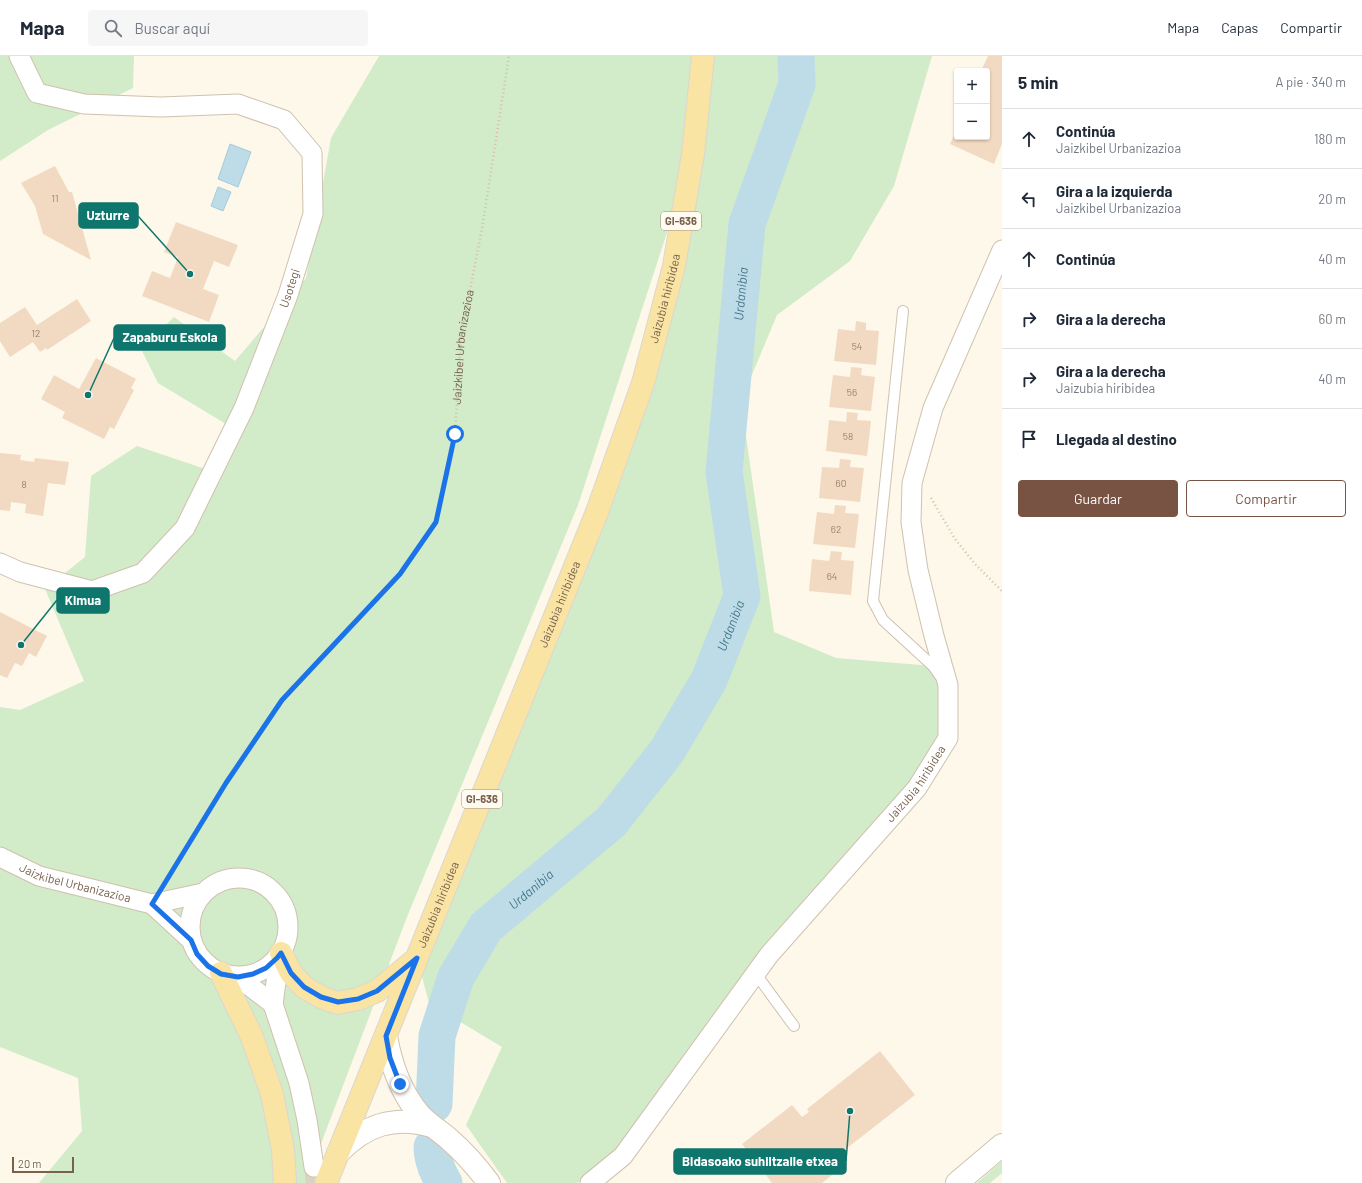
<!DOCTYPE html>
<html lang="es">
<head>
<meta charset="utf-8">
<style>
  :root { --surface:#fff; --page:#f6f6f7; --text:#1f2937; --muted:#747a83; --line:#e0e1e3; --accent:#785243 }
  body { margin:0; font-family:Barlow,sans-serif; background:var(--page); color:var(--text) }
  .controls { position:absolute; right:12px; top:12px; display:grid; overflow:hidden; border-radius:4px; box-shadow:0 1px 3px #0004 }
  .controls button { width:36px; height:36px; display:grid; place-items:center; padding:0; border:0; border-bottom:1px solid var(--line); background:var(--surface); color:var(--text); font:20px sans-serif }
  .scale { position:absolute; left:12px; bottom:10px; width:62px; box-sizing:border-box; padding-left:4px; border:2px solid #78614d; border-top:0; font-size:11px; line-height:14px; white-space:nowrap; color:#78614d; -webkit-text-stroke:3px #fffbf1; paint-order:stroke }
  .stop { position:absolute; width:12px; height:12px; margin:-9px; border:3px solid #1a73e8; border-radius:50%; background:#fff }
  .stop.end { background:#1a73e8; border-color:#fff; box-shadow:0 1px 4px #0008 }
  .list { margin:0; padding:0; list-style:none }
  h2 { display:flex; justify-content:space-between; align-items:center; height:52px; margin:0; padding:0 16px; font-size:17px }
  h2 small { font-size:13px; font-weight:400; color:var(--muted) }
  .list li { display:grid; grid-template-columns:26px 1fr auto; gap:12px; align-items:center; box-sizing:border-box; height:60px; padding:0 16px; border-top:1px solid var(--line) }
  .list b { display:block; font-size:15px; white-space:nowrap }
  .list p { margin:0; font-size:13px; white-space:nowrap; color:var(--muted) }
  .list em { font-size:13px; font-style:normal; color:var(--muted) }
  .actions { display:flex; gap:8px; padding:12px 16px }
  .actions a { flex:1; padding:9px 0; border:1px solid var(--accent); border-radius:4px; text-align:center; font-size:14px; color:var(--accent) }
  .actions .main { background:var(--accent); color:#fff }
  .icon { flex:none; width:22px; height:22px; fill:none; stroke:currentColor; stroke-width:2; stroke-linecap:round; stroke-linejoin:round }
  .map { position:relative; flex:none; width:1002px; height:1127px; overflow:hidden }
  header { display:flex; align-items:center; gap:24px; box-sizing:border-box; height:56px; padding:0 20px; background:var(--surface); border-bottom:1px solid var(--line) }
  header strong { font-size:19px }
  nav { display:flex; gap:22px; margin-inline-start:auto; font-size:14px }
  .search { width:280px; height:36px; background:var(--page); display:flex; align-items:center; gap:10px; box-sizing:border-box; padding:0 14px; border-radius:4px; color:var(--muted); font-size:15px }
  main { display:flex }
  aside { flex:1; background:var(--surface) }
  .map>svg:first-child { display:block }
  .green { fill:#d2ebc8 }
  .water { fill:#bedce7; stroke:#a4cbd9 }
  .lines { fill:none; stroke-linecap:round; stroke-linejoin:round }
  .river { stroke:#bedce7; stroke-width:37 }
  .building { fill:#f2dac2 }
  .minor-tunnel { stroke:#dcd2c3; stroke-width:19; stroke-dasharray:19 10; stroke-linecap:butt }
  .service-casing { stroke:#cfc1af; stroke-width:12 }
  .minor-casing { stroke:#cfc1af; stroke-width:21 }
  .secondary-casing { stroke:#d2c2ad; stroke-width:24 }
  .primary-casing { stroke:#dcd6d1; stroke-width:24 }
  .path { stroke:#d8bea4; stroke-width:2.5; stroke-dasharray:1 3; stroke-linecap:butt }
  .service { stroke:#fff; stroke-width:10 }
  .minor { stroke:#fff; stroke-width:19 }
  .secondary { stroke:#fff; stroke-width:22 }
  .primary { stroke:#fae4a4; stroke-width:22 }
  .route { stroke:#1a73e8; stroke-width:5 }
  .labels { text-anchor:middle; stroke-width:3; stroke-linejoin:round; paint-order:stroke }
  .number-label { font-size:10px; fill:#967f6a }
  .shield { fill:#fffbf1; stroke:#a08f7e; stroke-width:1 }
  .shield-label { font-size:11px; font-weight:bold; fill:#78614d }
  .street-label { font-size:12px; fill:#78614d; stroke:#fffbf1 }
  .water-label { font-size:13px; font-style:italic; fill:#46788b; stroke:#fffbf1 }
  .leader { fill:none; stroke:#0f766e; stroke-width:1.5 }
  .callout-dot { fill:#0f766e; stroke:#fffbf1; stroke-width:1.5 }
  .callout { fill:#0f766e; stroke:#0f766e; stroke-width:1.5 }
  .callout-label { font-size:13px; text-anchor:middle; font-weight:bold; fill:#fff }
</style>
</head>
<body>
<header>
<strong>Mapa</strong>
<div class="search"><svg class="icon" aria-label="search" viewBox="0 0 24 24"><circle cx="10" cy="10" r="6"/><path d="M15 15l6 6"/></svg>Buscar aquí</div>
<nav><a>Mapa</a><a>Capas</a><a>Compartir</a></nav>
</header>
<main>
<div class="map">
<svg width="1002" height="1127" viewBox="0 0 1002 1127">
  <rect width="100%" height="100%" fill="#fdf8ea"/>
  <!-- green -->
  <g class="green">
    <path d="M0 0H134L133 32 48 74 0 105Z"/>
    <path d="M379 0H932L894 130 850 205 777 259 741 345 774 576 836 602 933 610 948 629V682L769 899 623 1100 577 1127H507L466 1069 502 991 429 947 417 902 643 327 691 103 578 449 407 861 311 1114 305 1127H39L82 1075 78 1022 0 991V651L20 654 84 625 45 533 85 501 91 420 137 390 220 418 226 368 158 327 141 293 174 261 235 305 306 222 331 82Z"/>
    <path d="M1002 1105V1117L990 1127H977Z"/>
  </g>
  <!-- water -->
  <g class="water">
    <path d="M230 88 251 96 238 131 218 123Z"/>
    <path d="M218 131 231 136 223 155 211 150Z"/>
  </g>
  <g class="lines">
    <!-- river -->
    <g class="river">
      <path id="s1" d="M434 1048 437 980 456 921 486 871 611 766 667 695 709 624 742 540 724 416 747 168 797 28 796 0"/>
      <path d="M432 1091C432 1103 438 1117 444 1127"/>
    </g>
  </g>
  <!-- building -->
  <g class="building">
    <path d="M988 0H1002V88L994 108 950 88 957 72V81H987V15H981Z"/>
    <path d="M55 110 69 136H72L91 204 43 178 35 150 21 127Z"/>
    <path d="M176 166 238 189 229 211 214 205 203 233 219 239 209 266 142 240 152 215 170 222 178 201 164 196Z"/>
    <path d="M77 243 91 265 47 294 46 292 40 296 33 286 10 301 0 285V267L25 251 37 269Z"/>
    <path d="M856 265 866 267V274L879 275 876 309 834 305 838 273 855 275Z"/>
    <path d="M96 302 136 323 131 332 134 334 114 373 110 371 104 383 62 362 65 356 41 343 54 319 79 333Z"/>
    <path d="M851 311 862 312 861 319 875 321 871 355 829 351 833 319 850 321Z"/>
    <path d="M847 356 858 357 857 364 871 365 867 400 826 395 829 364 846 366Z"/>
    <path d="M0 397 21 399 20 404 34 406 35 402 69 406 65 429 48 427 43 460 25 457 26 448 11 446 10 455 0 454Z"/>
    <path d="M840 403 851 404 850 411 864 412 860 446 819 442 822 411 839 412Z"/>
    <path d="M835 449 846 450 845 457 859 458 855 492 813 488 817 456 834 458Z"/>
    <path d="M831 495 842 496 841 504 854 505 851 539 809 535 812 503 829 505Z"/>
    <path d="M0 556 47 580 36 601 29 597 22 610 15 607 7 622 0 619Z"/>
    <path d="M880 995 915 1039 842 1096 839 1093 832 1099 841 1112 822 1127H772L742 1088 792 1049 802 1061 809 1056 807 1053Z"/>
  </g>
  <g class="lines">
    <!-- minor-tunnel -->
    <path class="minor-tunnel" d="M314 1111 315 1127"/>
    <defs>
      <g id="service">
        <path d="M903 255 873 545 883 564 933 610 940 620"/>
        <path d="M756 918 794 970"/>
      </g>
      <g id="minor">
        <path id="s3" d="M0 507 20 516 92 535 143 517 185 472 244 352 288 239 313 158 312 97 284 64 238 48 161 51 84 48 37 37 19 0"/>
        <path id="s4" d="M0 801 39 820 152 848 203 837"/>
        <circle cx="239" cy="871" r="49"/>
        <path d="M152 848 191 884"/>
        <path d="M277 902V919L273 948 299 1027 307 1064 314 1111"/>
        <path d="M238 921 273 948"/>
        <path id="s5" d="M590 1127 623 1100 769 899 917 732 948 682V629L934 580 918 514 911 466 912 427 933 352 1002 194"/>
      </g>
      <g id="secondary">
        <path d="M386 980C391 1009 400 1035 419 1058 428 1068 440 1075 450 1084 465 1097 477 1111 489 1127"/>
        <path d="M338 1097C365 1069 394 1059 432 1070"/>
        <path d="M957 1127 1002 1089"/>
      </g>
      <g id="primary">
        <path d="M281 897 291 917 304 931 321 941 337 947 358 943 377 935 415 904"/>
        <path d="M221 917 252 981 272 1038 283 1094 285 1127"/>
        <path id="s6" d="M326 1127 597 456 643 327 674 210 693 98 703 0"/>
      </g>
    </defs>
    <!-- service casing -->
    <use href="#service" class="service-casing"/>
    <!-- minor casing -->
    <use href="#minor" class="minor-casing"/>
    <!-- secondary casing -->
    <use href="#secondary" class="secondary-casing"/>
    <!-- primary casing -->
    <use href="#primary" class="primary-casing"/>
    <!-- path -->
    <g class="path">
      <path d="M931 442 955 483 975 508 1002 535"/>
      <path id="s2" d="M167 824 226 727 282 644 401 517 436 466 455 378 461 279 482 173 509 0"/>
    </g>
    <!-- service -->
    <use href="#service" class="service"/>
    <!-- minor -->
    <use href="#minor" class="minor"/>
    <!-- secondary -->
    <use href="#secondary" class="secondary"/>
    <!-- primary -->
    <use href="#primary" class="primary"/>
  </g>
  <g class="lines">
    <!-- route -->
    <path class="route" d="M400 1028 390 1002 386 980 417 902 377 935 358 943 338 946 321 941 304 931 291 917 281 897 277 902 266 912 253 918 238 921 221 918 208 910 197 898 191 884 152 848 226 727 282 644 400 518 436 466 455 378"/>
  </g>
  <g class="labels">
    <!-- number labels -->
    <g class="number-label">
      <text x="55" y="146">11</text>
      <text x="36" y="281">12</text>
      <text x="857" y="294">54</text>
      <text x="852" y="340">56</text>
      <text x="848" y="384">58</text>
      <text x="841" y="431">60</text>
      <text x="24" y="432">8</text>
      <text x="836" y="477">62</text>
      <text x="832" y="524">64</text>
    </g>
    <!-- shield labels -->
    <g class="shield">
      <rect x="661" y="156" width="40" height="18" rx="3"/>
      <rect x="462" y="734" width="40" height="18" rx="3"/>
    </g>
    <g class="shield-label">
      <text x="681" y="169">GI-636</text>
      <text x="482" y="747">GI-636</text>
    </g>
    <!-- street labels -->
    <g class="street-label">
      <text dy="4" stroke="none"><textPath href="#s3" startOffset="474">Usotegi</textPath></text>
      <text dy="4" stroke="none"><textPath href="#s6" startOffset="948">Jaizubia hiribidea</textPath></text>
      <text dy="4" stroke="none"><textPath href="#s2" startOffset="627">Jaizkibel Urbanizazioa</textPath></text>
      <text dy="4" stroke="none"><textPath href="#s6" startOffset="624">Jaizubia hiribidea</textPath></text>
      <text dy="4" stroke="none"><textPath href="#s5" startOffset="517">Jaizubia hiribidea</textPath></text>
      <text dy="4" stroke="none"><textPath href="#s4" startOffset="80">Jaizkibel Urbanizazioa</textPath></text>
      <text dy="4" stroke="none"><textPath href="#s6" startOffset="300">Jaizubia hiribidea</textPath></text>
    </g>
    <!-- water labels -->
    <g class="water-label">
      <text dy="5" stroke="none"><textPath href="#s1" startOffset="919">Urdanibia</textPath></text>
      <text dy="5" stroke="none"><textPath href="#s1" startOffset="583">Urdanibia</textPath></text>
      <text dy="5" stroke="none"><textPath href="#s1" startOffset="247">Urdanibia</textPath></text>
    </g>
  </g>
  <!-- callouts -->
  <path class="leader" d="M190 218L138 160M88 339L114 282M21 589L57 544M850 1055L846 1105"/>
  <g class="callout-dot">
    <circle cx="190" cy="218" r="4"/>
    <circle cx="88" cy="339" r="4"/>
    <circle cx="21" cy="589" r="4"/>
    <circle cx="850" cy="1055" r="4"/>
  </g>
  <g class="callout">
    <rect x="79" y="147" width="59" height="25" rx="4"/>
    <rect x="114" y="269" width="111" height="25" rx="4"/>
    <rect x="57" y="532" width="52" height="25" rx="4"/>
    <rect x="674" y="1093" width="172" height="25" rx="4"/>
  </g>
  <g class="callout-label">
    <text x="108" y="164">Uzturre</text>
    <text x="170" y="286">Zapaburu Eskola</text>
    <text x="83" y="549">Kimua</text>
    <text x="760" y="1110">Bidasoako suhiltzaile etxea</text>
  </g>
</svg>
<div class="controls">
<button>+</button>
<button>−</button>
</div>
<div class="scale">20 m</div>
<div class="stop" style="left:455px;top:378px"></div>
<div class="stop end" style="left:400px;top:1028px"></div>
</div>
<aside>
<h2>5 min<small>A pie · 340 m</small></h2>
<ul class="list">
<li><svg class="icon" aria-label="ahead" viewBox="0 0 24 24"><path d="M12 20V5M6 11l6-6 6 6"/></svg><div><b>Continúa</b><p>Jaizkibel Urbanizazioa</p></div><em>180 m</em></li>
<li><svg class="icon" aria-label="left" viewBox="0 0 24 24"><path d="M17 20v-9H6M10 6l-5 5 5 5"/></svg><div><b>Gira a la izquierda</b><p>Jaizkibel Urbanizazioa</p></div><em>20 m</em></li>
<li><svg class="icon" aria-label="ahead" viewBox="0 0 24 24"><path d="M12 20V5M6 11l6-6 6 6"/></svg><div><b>Continúa</b></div><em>40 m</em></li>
<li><svg class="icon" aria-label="right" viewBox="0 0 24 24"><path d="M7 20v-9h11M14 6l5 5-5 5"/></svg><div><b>Gira a la derecha</b></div><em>60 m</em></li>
<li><svg class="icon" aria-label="right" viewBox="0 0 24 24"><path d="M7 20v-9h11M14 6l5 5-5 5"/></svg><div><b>Gira a la derecha</b><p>Jaizubia hiribidea</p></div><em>40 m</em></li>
<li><svg class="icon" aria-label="arrive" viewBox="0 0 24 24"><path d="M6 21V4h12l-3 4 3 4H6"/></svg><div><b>Llegada al destino</b></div></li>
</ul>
<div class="actions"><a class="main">Guardar</a><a>Compartir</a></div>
</aside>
</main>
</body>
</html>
